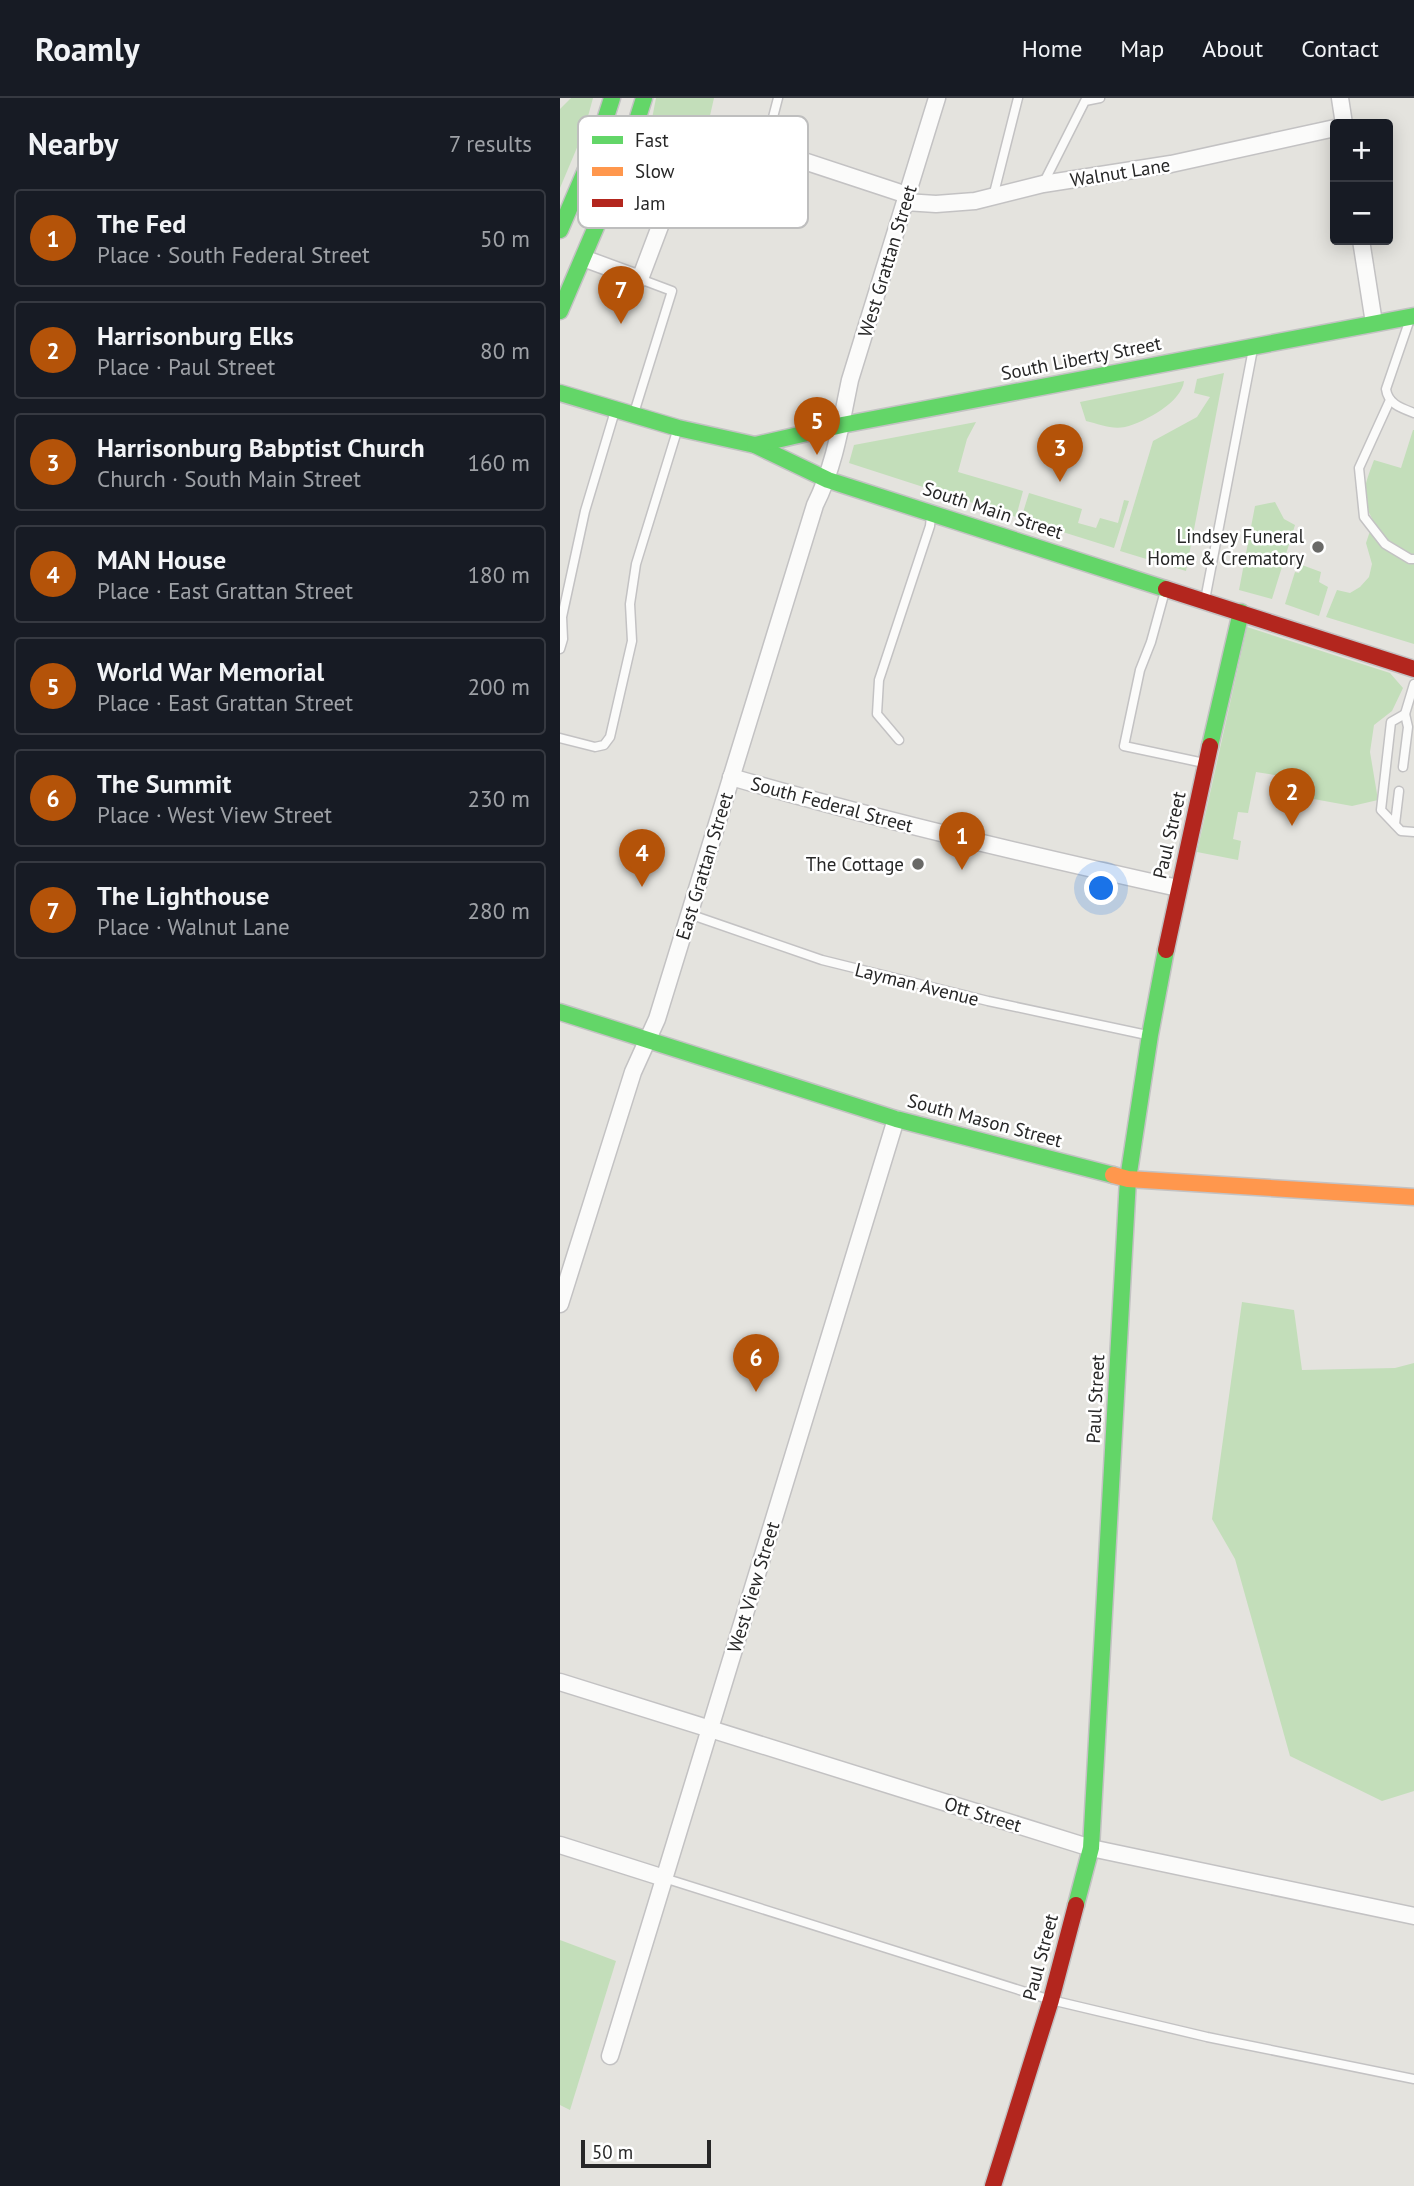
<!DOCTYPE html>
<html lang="en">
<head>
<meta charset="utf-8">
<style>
  :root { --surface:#171b24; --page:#242831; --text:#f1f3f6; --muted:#9ea1a6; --line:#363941; --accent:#b45309 }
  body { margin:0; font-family:"PT Sans",sans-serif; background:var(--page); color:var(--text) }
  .controls { position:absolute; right:21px; top:21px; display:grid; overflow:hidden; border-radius:7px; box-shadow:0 4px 18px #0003 }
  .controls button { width:63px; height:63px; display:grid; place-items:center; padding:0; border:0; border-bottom:2px solid var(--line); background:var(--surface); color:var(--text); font:35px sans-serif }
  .scale { position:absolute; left:21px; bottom:18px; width:130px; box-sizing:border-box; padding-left:7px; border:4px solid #272727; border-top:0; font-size:19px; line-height:24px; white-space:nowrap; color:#272727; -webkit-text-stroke:5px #fff; paint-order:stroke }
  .you { position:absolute; left:542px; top:791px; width:24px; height:24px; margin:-18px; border:5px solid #fff; border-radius:50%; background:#1a73e8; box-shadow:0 0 0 10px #1a73e833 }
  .badge { display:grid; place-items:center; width:46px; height:46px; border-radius:50%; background:var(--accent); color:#fff; font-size:23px; font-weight:700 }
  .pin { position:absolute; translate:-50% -58px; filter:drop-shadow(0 2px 4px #0008) }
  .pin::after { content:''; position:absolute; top:37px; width:24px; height:21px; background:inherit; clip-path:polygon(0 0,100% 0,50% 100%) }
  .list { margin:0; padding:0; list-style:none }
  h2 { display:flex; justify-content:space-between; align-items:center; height:91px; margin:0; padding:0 28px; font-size:30px }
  h2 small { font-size:23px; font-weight:400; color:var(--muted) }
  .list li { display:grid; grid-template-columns:46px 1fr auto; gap:21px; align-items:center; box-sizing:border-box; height:98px; margin:0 14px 14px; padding:0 14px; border:2px solid var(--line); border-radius:7px }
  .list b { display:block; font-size:26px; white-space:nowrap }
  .list p { margin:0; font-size:23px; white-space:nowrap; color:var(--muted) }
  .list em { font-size:23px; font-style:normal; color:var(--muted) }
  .map { position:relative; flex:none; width:854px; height:2088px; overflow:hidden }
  header { display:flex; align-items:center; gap:42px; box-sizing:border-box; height:98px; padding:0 35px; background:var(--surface); border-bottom:2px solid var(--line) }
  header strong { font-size:33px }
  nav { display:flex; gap:38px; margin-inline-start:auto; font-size:24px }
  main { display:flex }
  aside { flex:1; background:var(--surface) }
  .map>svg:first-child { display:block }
  .green { fill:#c3deba }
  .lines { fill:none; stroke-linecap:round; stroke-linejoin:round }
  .lane-casing { stroke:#c3c2c3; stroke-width:11 }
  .street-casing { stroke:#c3c2c3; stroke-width:19 }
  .fast-casing { stroke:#c3c2c3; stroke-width:19 }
  .slow-casing { stroke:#c3c2c3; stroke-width:19 }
  .jam-casing { stroke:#c3c2c3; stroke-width:19 }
  .lane { stroke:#fbfbfa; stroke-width:8 }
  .street { stroke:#fbfbfa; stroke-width:16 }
  .fast { stroke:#63d668; stroke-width:16 }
  .slow { stroke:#ff974d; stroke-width:16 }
  .jam { stroke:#b3261e; stroke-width:16 }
  .poi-dot { fill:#696967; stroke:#fff; stroke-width:2.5 }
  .labels { text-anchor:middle; stroke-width:5; stroke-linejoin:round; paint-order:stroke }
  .street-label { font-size:19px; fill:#272727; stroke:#fff }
  .poi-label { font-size:19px; fill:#272727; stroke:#fff; text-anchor:end }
  .key { fill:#fff; stroke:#bebebe; stroke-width:2 }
  .key-label { font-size:19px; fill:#272727 }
</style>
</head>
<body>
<header>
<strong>Roamly</strong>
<nav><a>Home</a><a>Map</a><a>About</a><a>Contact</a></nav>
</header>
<main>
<aside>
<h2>Nearby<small>7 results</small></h2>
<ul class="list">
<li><span class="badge">1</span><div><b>The Fed</b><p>Place · South Federal Street</p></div><em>50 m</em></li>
<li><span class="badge">2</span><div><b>Harrisonburg Elks</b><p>Place · Paul Street</p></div><em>80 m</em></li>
<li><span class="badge">3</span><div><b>Harrisonburg Babptist Church</b><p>Church · South Main Street</p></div><em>160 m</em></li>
<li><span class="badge">4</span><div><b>MAN House</b><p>Place · East Grattan Street</p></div><em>180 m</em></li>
<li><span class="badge">5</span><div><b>World War Memorial</b><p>Place · East Grattan Street</p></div><em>200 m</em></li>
<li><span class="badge">6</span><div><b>The Summit</b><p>Place · West View Street</p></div><em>230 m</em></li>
<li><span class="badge">7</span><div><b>The Lighthouse</b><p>Place · Walnut Lane</p></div><em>280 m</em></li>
</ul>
</aside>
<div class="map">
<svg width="854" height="2088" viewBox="0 0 854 2088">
  <rect width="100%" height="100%" fill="#e4e3de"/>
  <!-- green -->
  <g class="green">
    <path d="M11 0H33L24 33 0 90V11Z"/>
    <path d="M96 0H154L149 22 84 62Z"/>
    <path d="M664 275 626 473 560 453 593 343 637 319 650 299 634 295 637 281Z"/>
    <path d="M624 283C622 304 585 324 565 329 552 332 539 326 526 323L520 304Z"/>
    <path d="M416 324 407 341 398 374 463 393 456 419 289 365 294 347Z"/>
    <path d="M853 332H854V546L766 519 777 492 790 495 800 489 809 479 812 466 806 445 811 430 816 428C800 399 802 394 814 362L841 370Z"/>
    <path d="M469 395 522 411 518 425 536 430 540 420 558 425 564 402 569 403 554 450 461 421Z"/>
    <path d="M715 404 724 421 735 427 712 501 679 492 695 408Z"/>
    <path d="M742 467 761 474 759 484 768 489 759 518 725 506 735 474 739 475Z"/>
    <path d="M687 529 830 575 843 590 832 613 814 627 810 654 818 702 792 708 737 698 739 681 696 674 688 715 678 714 673 741 681 743 678 762 637 754Z"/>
    <path d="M682 1204 734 1212 742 1272 835 1270 854 1265V1693L822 1703 730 1658 675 1461 652 1421Z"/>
    <path d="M0 1842 56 1863 10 2012 0 2007Z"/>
  </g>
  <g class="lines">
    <defs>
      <g id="lane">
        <path d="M205 50 218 0"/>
        <path d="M483 86 525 3 540 0"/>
        <path d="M433 99 458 0"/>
        <path d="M850 221 826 291C828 306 841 310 854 315"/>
        <path d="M830 302 799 370 804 419 825 446 850 461H854"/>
        <path d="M74 315 112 193 80 181"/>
        <path d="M605 493 591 544 580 572 564 648 644 665"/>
        <path d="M645 502 693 251"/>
        <path d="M0 551 3 541 2 519 25 413 55 313"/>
        <path d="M845 616 831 624 821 712 841 733 854 734"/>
        <path d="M0 640 35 649 44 647 50 639 72 543 70 506 76 466 117 333"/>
        <path d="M339 642 317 616 319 582 370 428 371 418"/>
        <path d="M843 669 848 629 845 616 854 586"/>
        <path d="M835 726 839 693"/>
        <path d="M129 816 262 862 428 903 587 937"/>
        <path d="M104 1780 491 1902 647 1939 854 1981"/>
      </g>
      <g id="street">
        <path d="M780 0 784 26"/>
        <path d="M345 104 376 106 415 103 483 86 611 66 775 30"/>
        <path d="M801 142 814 225"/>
        <path d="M23 160 80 181 136 33 141 29 347 97"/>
        <path d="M171 679C319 722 468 757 618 790"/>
        <path d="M0 1206 73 974 97 921 255 407C275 367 281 325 290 282L377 0"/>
        <path d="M0 1584 531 1750 854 1818"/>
        <path d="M0 1747 104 1780"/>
        <path d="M50 1958 336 1021"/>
      </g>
      <g id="fast">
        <path d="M0 132 39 41 52 0"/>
        <path d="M0 213 65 61 84 0"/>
        <path d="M0 295 118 330 195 347 268 382 606 491"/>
        <path d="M195 347 282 327 854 218"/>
        <path d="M650 648 681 514"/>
        <path d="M0 914 336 1021 553 1077"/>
        <path d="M516 1807 531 1750 568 1081 590 937 606 852"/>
      </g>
      <path id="slow" d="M553 1077 568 1081 854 1099"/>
      <g id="jam">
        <path d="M606 491 854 571"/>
        <path d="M606 852 650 648"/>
        <path d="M433 2088 491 1902 516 1807"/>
      </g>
    </defs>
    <!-- lane casing -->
    <use href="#lane" class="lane-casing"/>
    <!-- street casing -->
    <use href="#street" class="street-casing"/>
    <!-- fast casing -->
    <use href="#fast" class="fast-casing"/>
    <!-- slow casing -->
    <use href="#slow" class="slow-casing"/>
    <!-- jam casing -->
    <use href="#jam" class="jam-casing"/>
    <!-- lane -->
    <use href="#lane" class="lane"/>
    <!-- street -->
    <use href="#street" class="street"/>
    <!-- fast -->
    <use href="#fast" class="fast"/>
    <!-- slow -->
    <use href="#slow" class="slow"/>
    <!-- jam -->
    <use href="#jam" class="jam"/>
  </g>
  <!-- markers -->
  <g class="poi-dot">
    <circle cx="758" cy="449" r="7"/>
    <circle cx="358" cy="766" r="7"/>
  </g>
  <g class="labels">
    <!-- street labels -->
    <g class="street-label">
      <text transform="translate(560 74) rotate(-9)" y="7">Walnut Lane</text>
      <text transform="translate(327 163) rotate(-73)" y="7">West Grattan Street</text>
      <text transform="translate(521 260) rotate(-11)" y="7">South Liberty Street</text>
      <text transform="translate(433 412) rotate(18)" y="7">South Main Street</text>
      <text transform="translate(272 706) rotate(15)" y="7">South Federal Street</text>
      <text transform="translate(609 737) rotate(-77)" y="7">Paul Street</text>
      <text transform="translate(144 768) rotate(-73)" y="7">East Grattan Street</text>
      <text transform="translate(357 886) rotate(14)" y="7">Layman Avenue</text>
      <text transform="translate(425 1022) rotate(15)" y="7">South Mason Street</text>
      <text transform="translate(535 1301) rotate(-87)" y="7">Paul Street</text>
      <text transform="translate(193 1489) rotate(-73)" y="7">West View Street</text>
      <text transform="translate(423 1716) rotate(17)" y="7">Ott Street</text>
      <text transform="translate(480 1859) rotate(-75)" y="7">Paul Street</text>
    </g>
    <!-- poi labels -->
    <g class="poi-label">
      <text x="744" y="445">Lindsey Funeral<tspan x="744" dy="22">Home &amp; Crematory</tspan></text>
      <text x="344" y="773">The Cottage</text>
    </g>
  </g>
  <!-- legend -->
  <rect x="18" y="18" width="230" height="112" rx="10" class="key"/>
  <rect x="32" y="38" width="31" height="8" fill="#63d668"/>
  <rect x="32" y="69" width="31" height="9" fill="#ff974d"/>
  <rect x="32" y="101" width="31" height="8" fill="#b3261e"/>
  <g class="key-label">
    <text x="75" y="49">Fast</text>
    <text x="75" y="80">Slow</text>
    <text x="75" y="112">Jam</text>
  </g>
</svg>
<div class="controls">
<button>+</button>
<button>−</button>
</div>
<div class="scale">50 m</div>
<div class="you"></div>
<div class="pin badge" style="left:402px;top:772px">1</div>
<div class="pin badge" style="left:732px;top:728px">2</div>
<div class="pin badge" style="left:500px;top:384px">3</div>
<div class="pin badge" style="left:82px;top:789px">4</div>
<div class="pin badge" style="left:257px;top:357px">5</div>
<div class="pin badge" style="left:196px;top:1294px">6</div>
<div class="pin badge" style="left:61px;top:226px">7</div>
</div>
</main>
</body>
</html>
